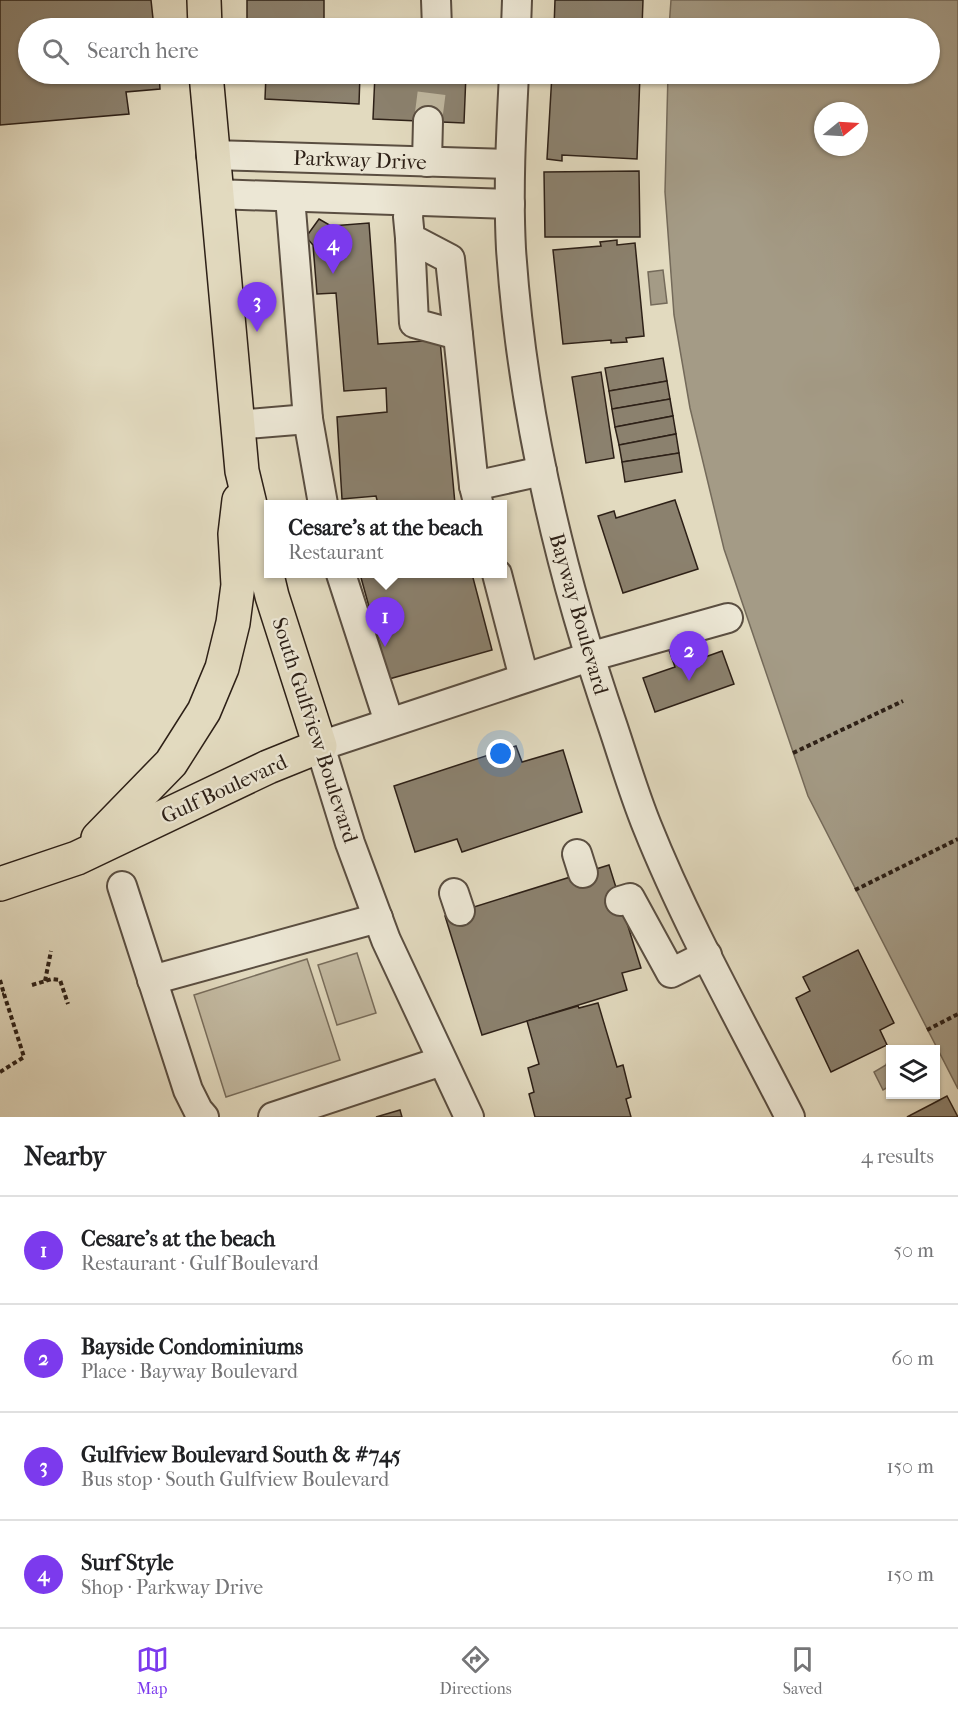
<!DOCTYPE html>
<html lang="en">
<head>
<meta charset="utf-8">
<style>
  :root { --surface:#fff; --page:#f2f2f2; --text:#202124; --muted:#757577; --line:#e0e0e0; --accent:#7c3aed }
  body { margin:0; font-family:"IM FELL French Canon",serif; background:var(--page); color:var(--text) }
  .controls { position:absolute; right:18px; bottom:18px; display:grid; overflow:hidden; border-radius:0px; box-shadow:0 2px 4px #0004 }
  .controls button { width:54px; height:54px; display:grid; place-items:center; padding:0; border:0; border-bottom:2px solid var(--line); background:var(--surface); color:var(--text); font:30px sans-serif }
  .compass { position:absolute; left:814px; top:102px; width:54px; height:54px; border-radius:50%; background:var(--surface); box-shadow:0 2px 4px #0004; rotate:72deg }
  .you { position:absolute; left:501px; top:754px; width:21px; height:21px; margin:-15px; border:4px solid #fff; border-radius:50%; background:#1a73e8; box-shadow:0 0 0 9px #1a73e833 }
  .badge { display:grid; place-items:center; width:39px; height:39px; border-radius:50%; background:var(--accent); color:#fff; font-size:20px; font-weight:700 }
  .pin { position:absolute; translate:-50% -50px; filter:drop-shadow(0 2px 3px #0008) }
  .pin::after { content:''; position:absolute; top:32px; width:21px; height:18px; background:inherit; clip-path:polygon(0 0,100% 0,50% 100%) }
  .popup { position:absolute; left:264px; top:500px; width:243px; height:78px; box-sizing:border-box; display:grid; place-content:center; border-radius:0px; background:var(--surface); filter:drop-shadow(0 2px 4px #0005); font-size:20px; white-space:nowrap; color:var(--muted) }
  .popup b { font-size:22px; color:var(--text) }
  .popup::after { content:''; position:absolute; left:50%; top:100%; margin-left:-12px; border:12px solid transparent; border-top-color:var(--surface) }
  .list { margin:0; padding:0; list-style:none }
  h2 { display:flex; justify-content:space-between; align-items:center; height:78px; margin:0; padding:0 24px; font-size:26px }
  h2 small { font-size:20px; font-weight:400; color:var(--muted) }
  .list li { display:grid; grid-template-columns:39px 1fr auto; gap:18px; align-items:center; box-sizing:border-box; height:108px; padding:0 24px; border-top:2px solid var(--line) }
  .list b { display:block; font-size:22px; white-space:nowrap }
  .list p { margin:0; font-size:20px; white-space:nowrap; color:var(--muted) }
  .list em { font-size:20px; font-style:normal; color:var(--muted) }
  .icon { flex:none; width:33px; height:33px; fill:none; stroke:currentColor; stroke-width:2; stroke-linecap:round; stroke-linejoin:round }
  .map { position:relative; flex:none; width:958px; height:1117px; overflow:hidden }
  .search { position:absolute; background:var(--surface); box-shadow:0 2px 4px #0004; left:18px; right:18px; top:18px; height:66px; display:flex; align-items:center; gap:15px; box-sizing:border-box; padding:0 21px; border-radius:33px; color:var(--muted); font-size:22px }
  .sheet { height:510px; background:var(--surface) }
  nav { display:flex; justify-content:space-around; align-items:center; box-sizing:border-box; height:84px; border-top:2px solid var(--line); background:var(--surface); font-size:16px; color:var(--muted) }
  nav a { display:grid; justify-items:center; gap:3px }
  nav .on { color:var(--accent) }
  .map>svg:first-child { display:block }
  .green { fill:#c3baa2; stroke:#786d5c; stroke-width:1.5 }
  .water { fill:#a49b86; stroke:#746a5a; stroke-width:1.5; fill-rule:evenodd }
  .building { fill:#8b816e; stroke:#2d2017; stroke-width:1.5 }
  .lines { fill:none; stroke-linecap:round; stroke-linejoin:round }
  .minor-tunnel { stroke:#beb59d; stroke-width:28; stroke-dasharray:28 14; stroke-linecap:butt }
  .minor-casing { stroke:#5a4e41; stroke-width:32 }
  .major-casing { stroke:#2d2017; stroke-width:36 }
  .path { stroke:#2d2017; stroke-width:4; stroke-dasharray:4.5 3; stroke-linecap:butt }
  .minor { stroke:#ece7d5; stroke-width:28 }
  .major { stroke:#e2dabf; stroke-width:33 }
  .labels { text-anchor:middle; stroke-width:4.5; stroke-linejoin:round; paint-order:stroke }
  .street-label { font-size:21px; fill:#2d2017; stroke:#ece7d5 }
</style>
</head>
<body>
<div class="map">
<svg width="958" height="1117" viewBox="0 0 958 1117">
  <rect width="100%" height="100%" fill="#e2dabf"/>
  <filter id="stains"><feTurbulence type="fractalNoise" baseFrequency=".00333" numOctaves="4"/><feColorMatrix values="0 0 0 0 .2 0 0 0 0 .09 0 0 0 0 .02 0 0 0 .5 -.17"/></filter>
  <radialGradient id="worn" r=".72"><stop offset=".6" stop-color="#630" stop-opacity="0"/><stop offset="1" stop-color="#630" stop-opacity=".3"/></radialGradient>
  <!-- green -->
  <g class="green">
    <path d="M357 953 376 1013 337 1025 318 965Z"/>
    <path d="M307 959 340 1060 226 1097 194 995Z"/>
  </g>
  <!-- water -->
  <g class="water">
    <path d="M671 0H958V1089L808 796 724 549 690 408 674 315 665 192 668 74H930V28H669ZM823 111H859V147H823Z"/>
    <path d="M663 270 667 303 651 305 648 272Z"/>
    <path d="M889 1056 890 1086 883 1090 874 1072 886 1065Z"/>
  </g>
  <!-- building -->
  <g class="building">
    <path d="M0 0H151L154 28H28V74H159L160 89 126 92 129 114 0 125Z"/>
    <rect x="247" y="0" width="77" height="28"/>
    <path d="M555 0H643L642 28H554Z"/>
    <path d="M266 74H360L359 104 265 99Z"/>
    <path d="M375 74H466L464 123 373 119Z"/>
    <path d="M552 74H640L637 159 562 155V161L547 159Z"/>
    <path d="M639 171 640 237H545L544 172Z"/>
    <path d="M319 219 331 226 369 223 378 344 440 340 455 504H378L376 496 342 499 337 417 387 412 386 388 344 391 336 293 317 294 313 245 306 237Z"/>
    <path d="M617 240V245L635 243 644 336 626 338 627 342 611 343V340L563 344 553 250 601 246 600 242Z"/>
    <path d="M663 358 667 381 609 391 605 368Z"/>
    <path d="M601 372 614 458 586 463 572 377Z"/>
    <path d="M667 381 670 399 612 409 609 391Z"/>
    <path d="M670 399 673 416 615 427 612 409Z"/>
    <path d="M673 416 676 434 619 445 615 427Z"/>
    <path d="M676 434 679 453 622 462 619 445Z"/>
    <path d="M679 453 682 472 625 482 622 462Z"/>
    <path d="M675 500 698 569 623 593 598 516 614 511 616 518Z"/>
    <path d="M360 574H472L492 650 389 679Z"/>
    <path d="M685 645 691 662 722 651 734 684 655 712 643 678 675 667 669 650Z"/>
    <path d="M516 746 522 762 563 750 582 812 462 852 457 839 415 852 394 786Z"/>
    <path d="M609 865 641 968 622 973 627 990 482 1035 445 916Z"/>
    <path d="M858 950 894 1023 880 1030 887 1045 831 1072 796 998 810 991 803 977Z"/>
    <path d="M598 1003 617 1067 623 1065 631 1097 626 1099 631 1117H535L529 1094 534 1092 528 1068 539 1064 527 1021 578 1006 579 1008Z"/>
    <path d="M947 1096 958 1117H907L932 1104Z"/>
    <path d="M400 1110 402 1117H376Z"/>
  </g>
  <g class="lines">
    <!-- minor-tunnel -->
    <path class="minor-tunnel" d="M428 121 434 74"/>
    <defs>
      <g id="minor">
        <path d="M436 0 437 28"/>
        <path d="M516 28 517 0"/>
        <path d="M514 74C511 132 508 191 511 249 522 413 560 573 613 727 624 760 634 794 647 826 687 926 741 1021 790 1117"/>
        <path d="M211 155 509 164"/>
        <path d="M427 162 428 121"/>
        <path d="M215 194 510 204"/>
        <path d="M290 197 308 419 323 504"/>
        <path d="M410 201 408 217 410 238 450 259 474 486"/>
        <path d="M410 238 414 323 458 335"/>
        <path d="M237 425 308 419"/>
        <path d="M478 502 474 486 542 471"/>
        <path d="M341 574 389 722"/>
        <path d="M497 574 524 678"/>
        <path d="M577 854 583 873"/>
        <path d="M122 886 188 1090 198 1110 204 1117"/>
        <path d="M454 893 460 911"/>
        <path d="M620 901 630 898 671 973 707 955"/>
        <path d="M152 980 378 918"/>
        <path d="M273 1117 442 1061"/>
        <path d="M469 1117 386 940 350 843 320 746 589 657 728 618"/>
      </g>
      <g id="major">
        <path d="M204 0 205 28"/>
        <path d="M98 838 171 763 204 711 222 668 233 623 238 585 235 534 239 500"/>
        <path d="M0 884 77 858 268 767 320 746 272 596 242 471 206 74"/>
      </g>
    </defs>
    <!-- minor casing -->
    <use href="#minor" class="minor-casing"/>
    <!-- major casing -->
    <use href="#major" class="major-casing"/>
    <!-- path -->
    <g class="path">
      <path d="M793 753 903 701"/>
      <path d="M855 890 958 839"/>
      <path d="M0 980 4 994"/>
      <path d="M45 981 51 951"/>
      <path d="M32 985 52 979 60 980 68 1004"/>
      <path d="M927 1030 958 1014"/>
      <path d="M0 1072 24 1057 4 994 7 993"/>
    </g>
    <!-- minor -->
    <use href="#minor" class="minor"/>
    <!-- major -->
    <use href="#major" class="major"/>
  </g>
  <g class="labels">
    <!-- street labels -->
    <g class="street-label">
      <text transform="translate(360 160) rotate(2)" y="7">Parkway Drive</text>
      <text transform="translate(579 614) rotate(74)" y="7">Bayway Boulevard</text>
      <text transform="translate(315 730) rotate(72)" y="7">South Gulfview Boulevard</text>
      <text transform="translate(224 789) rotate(-25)" y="7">Gulf Boulevard</text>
    </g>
  </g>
  <rect width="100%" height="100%" filter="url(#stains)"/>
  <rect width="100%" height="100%" fill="url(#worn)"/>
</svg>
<div class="controls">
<button><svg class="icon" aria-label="layers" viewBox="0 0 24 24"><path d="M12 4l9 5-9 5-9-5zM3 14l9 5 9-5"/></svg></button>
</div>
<svg class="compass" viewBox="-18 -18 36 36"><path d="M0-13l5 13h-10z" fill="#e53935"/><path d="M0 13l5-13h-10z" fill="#757577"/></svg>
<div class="you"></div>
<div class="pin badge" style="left:385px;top:647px">1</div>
<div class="popup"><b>Cesare's at the beach</b>Restaurant</div>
<div class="pin badge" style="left:689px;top:681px">2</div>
<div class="pin badge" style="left:257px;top:332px">3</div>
<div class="pin badge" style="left:333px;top:274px">4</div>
<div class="search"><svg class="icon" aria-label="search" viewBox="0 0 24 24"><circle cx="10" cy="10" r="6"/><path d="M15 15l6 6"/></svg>Search here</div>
</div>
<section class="sheet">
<h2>Nearby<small>4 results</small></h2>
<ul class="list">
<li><span class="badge">1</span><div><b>Cesare's at the beach</b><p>Restaurant · Gulf Boulevard</p></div><em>50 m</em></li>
<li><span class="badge">2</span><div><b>Bayside Condominiums</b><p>Place · Bayway Boulevard</p></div><em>60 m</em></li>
<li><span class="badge">3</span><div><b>Gulfview Boulevard South &amp; #745</b><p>Bus stop · South Gulfview Boulevard</p></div><em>150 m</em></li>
<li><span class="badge">4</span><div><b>Surf Style</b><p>Shop · Parkway Drive</p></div><em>150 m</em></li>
</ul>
</section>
<nav>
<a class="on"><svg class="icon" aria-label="map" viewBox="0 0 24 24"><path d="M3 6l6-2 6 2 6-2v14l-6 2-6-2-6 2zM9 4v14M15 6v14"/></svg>Map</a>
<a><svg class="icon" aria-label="directions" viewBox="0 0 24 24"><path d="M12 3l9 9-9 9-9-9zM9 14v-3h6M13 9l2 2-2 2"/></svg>Directions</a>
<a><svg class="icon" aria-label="saved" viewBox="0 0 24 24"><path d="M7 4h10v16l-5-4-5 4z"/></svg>Saved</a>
</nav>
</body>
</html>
